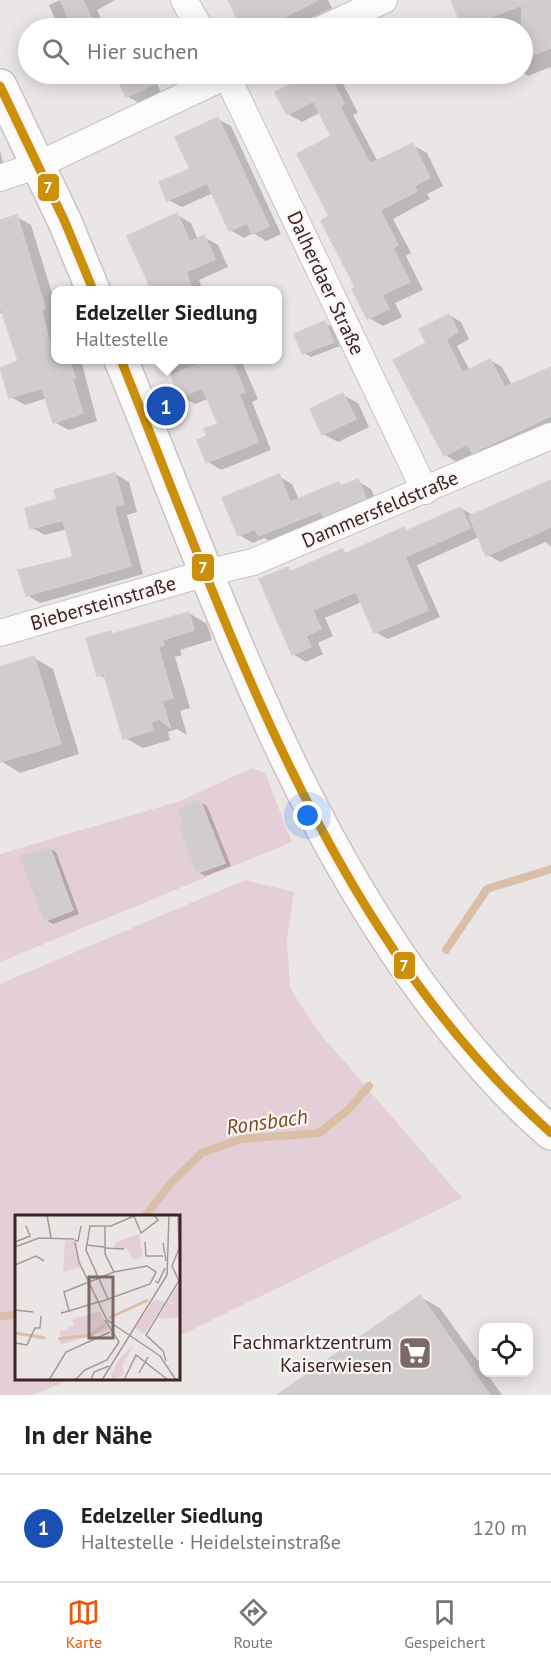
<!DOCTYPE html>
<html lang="de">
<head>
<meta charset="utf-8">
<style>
  :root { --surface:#fff; --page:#f2f2f2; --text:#222; --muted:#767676; --line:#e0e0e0; --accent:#ea580c }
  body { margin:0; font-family:"PT Sans",sans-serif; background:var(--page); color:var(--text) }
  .controls { position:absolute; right:18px; bottom:18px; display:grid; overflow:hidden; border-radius:12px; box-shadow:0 3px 15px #0003 }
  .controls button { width:54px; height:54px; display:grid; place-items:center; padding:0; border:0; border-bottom:2px solid var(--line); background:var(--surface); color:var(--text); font:30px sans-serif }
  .you { position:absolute; left:308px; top:816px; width:21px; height:21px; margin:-15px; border:4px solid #fff; border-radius:50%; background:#1a73e8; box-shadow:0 0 0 9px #1a73e833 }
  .badge { display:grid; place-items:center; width:39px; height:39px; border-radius:50%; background:var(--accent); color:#fff; font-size:20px; font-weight:700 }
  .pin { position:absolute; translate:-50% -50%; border:3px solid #fff; box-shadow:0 2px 6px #0006 }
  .popup { position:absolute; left:51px; top:286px; width:231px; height:78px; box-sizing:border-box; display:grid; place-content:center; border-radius:12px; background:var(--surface); filter:drop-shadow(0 2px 4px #0005); font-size:20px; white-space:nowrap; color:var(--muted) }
  .popup b { font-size:22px; color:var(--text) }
  .popup::after { content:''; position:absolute; left:50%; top:100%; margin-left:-12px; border:12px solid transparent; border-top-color:var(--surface) }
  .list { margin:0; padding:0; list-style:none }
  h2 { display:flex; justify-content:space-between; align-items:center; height:78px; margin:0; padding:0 24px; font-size:26px }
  h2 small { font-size:20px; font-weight:400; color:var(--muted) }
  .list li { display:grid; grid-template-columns:39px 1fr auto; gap:18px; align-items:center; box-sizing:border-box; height:108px; padding:0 24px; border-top:2px solid var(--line) }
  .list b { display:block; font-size:22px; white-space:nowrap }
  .list p { margin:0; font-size:20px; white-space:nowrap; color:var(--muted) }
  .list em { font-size:20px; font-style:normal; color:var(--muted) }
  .icon { flex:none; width:33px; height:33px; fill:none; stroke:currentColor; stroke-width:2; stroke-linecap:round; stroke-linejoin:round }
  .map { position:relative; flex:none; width:551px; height:1395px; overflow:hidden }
  .search { position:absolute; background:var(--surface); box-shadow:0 3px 15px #0003; left:18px; right:18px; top:18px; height:66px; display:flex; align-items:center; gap:15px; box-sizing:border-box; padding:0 21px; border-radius:33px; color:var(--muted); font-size:22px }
  .sheet { height:186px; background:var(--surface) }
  nav { display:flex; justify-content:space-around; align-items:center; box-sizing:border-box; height:84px; border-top:2px solid var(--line); background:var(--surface); font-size:16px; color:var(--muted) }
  nav a { display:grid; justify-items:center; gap:3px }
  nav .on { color:var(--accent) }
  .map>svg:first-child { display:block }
  .green { fill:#e4cfd7 }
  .shadow { fill:#0003 }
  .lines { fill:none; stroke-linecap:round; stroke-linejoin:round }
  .stream { stroke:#dabea7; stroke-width:8 }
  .building { fill:#d2cdcd; stroke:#d4cfcf; stroke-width:1.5 }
  .street-casing { stroke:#c8c3c3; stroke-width:28 }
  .secondary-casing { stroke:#cac3c3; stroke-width:36 }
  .street { stroke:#fcfbfb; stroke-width:26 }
  .secondary { stroke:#fcfbfb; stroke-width:33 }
  .bus-1-casing { stroke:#faf5f6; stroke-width:14 }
  .bus-1 { stroke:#cb8f09; stroke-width:9 }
  .labels { text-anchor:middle; stroke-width:4.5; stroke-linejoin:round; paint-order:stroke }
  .street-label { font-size:20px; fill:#3f2423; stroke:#faf5f6 }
  .poi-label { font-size:20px; fill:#3f2423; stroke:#faf5f6; text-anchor:end }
  .water-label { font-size:21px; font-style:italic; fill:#7c4a1c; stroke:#faf5f6 }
  .inset-river { fill:none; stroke:#dabea7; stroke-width:3 }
  .inset-road { fill:none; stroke:#a69898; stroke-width:1.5 }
  .view { fill:#7b6867; fill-opacity:0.15; stroke:#7b6867; stroke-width:3 }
  .inset-edge { fill:none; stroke:#3f2423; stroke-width:3 }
  .line-badge { stroke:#faf5f6; stroke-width:2 }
  .badge-label { font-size:16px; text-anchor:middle; font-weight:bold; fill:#fff }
</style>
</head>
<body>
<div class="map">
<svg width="551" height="1395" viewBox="0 0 551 1395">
  <rect width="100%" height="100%" fill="#ebe6e6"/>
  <!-- green -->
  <g class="green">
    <path d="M252 768 265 773 292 842 0 962V854L180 801Z"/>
    <path d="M245 880 294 892 287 940 290 988 317 1030 462 1198 179 1336 178 1216H16V1378L73 1379 32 1395H0V984Z"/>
  </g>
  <!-- shadow -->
  <g class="shadow">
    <path d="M60 0H115L97 10 105 28H59L49 5Z"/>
    <path d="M230 0H328L332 8 291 28H244Z"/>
    <path d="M452 0H551V69L550 67 528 76 522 72V28H464Z"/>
    <path d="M403 21 416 28H386Z"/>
    <path d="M149 22 160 28H134Z"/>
    <path d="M116 74H159L153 76 162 94 141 104 127 96Z"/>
    <path d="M314 74 339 76 358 113 353 115 378 162 413 145 427 153 443 186 427 194 430 199 393 219 411 253 406 256 423 290 395 303 402 317 383 326 369 318 354 290 357 288 331 217 333 137 321 112 302 122 288 114 277 93Z"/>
    <path d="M381 74H404L390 79Z"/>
    <path d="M218 119 231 126 281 234 266 241 253 233 244 238 230 230 213 193 182 207 168 200 192 170Z"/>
    <path d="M0 151 4 166 0 167Z"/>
    <path d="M177 215 191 223 198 240 204 237 218 245 228 267 199 280 203 290H154Z"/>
    <path d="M17 217 31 225 55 303V360H81L97 421 69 430 54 422 47 398 25 405 11 397 19 362 5 316 0 313V222Z"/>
    <path d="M449 315 461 322 469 339 457 346 470 371 490 360 502 367 519 398 551 384V428L485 459 474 453 457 462 445 455 428 343Z"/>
    <path d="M325 323 332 327 340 346 311 357 304 353 296 335Z"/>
    <path d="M166 360H241L258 399 252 402 271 450 221 470 208 462 209 437 219 425 208 399 195 404 181 396Z"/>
    <path d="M343 395 358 403 369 427 338 442 323 434Z"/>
    <path d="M115 474 129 482 137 512 127 515 143 574 40 603 27 595 75 558 67 529 45 535 32 528 59 500Z"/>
    <path d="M278 476 292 484 299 500 339 484 343 486 357 481 371 489 379 506 273 543 264 538 253 543 239 535Z"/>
    <path d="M551 483V547L546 542 500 562 487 554 479 537 417 565 440 617 388 639 375 632 362 602 325 618 333 636 318 643 323 654 306 662 293 654 287 568 293 572 342 550 348 554 404 529 408 531 461 508 474 516Z"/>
    <path d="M189 613 207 624 212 640 180 650 182 655 175 657 190 708 180 711 187 735 177 729 168 732 170 740 143 748 125 738 108 680 99 675 110 632 115 635Z"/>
    <path d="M34 658 53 669 79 754 20 773 1 761 0 758V668Z"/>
    <path d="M200 802 207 806 231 866 205 876 198 872 186 825Z"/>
    <path d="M49 848 56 852 79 914 53 924 46 920Z"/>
    <path d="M420 1297 440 1308 502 1395H279Z"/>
  </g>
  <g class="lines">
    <!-- stream -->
    <g class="stream">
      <path d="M446 950 487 889 551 869"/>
      <path d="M145 1216 171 1183 202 1153 241 1139 319 1133 348 1110 369 1086"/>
      <path d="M0 1316 16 1315"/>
    </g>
  </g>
  <!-- building -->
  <g class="building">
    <path d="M60 0H83L96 28H73Z"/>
    <path d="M228 0H318L263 28H242Z"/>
    <path d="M451 0H551V48L522 59V5L463 28Z"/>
    <path d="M131 74H177L126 97 118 80Z"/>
    <path d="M311 74H329L344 104 340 107 370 164 413 143 430 178 414 186 417 191 380 210 398 245 393 248 410 282 382 295 389 309 367 319 352 289 355 287 321 221 329 216 297 154 331 136 313 101 287 115 275 92Z"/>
    <path d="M218 117 269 226 252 234 247 223 229 231 207 183 167 201 159 182 190 169 175 137Z"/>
    <path d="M177 213 190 242 204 235 215 259 186 272 193 291H152L127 236Z"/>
    <path d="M17 215 45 308 41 310 55 360H70L75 378H72L83 413 53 423 42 388 9 398 0 368 18 361 0 306V220Z"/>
    <path d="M449 314 458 332 446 339 463 373 490 359 505 387 551 367V416L472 453 467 444 444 456 393 360 426 343 419 329Z"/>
    <path d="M325 321 334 342 302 354 294 334Z"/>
    <path d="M210 360H232L245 392 239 394 258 442 206 463 197 440 207 436 204 429 218 424 202 388 180 397 171 375Z"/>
    <path d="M343 393 356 419 322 435 310 409Z"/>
    <path d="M115 473 124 504 114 507 131 566 26 596 18 570 73 557 63 520 30 529 25 508 57 499 54 490Z"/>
    <path d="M279 474 290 502 339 482 341 486 358 479 366 498 323 516 321 511 258 536 255 529 238 536 222 498Z"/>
    <path d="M551 480V527L486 556 469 516Z"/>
    <path d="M461 507 470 528 405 557 428 610 374 633 356 592 313 610 321 629 306 636 311 647 292 655 259 579 288 567 290 572 342 549 345 554 404 527 406 531Z"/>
    <path d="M189 612 194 630 162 640 164 645 158 647 173 698 162 701 170 727 159 719 151 722 153 730 123 739 104 674 97 676 86 638 111 631 112 634Z"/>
    <path d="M34 656 61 744 0 762V667Z"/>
    <path d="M200 800 225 863 197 873 179 826 184 824 178 808Z"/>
    <path d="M50 847 73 910 45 921 20 857Z"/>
    <path d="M420 1295 490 1395H277Z"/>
  </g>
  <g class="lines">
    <defs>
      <g id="street">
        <path d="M184 0 200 28"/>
        <path d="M324 28 384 0"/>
        <path d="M226 74 425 491"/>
        <path d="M0 178 38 165 230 74"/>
        <path d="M0 633 206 573 253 562 551 436"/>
      </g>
      <g id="secondary">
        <path d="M0 86 65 222 93 290"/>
        <path d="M121 360C212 581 288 813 435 1006 470 1052 507 1095 551 1133"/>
      </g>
    </defs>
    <!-- street casing -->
    <use href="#street" class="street-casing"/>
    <!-- secondary casing -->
    <use href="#secondary" class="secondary-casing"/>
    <!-- street -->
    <use href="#street" class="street"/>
    <!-- secondary -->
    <use href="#secondary" class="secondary"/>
    <defs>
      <g id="bus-1">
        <path d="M0 86 65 222 93 290"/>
        <path d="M121 360C230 631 327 933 551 1133"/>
      </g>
    </defs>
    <!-- bus-1 casing -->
    <use href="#bus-1" class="bus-1-casing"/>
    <!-- bus-1 -->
    <use href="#bus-1" class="bus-1"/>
  </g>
  <!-- icons -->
  <defs>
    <symbol id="supermarket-square" viewBox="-11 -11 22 22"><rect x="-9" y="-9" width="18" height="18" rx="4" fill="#7b6867" stroke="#faf5f6"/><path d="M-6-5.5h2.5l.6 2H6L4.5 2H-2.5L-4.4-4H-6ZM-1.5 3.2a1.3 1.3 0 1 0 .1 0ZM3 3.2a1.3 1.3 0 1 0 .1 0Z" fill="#fff"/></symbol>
  </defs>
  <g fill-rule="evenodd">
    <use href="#supermarket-square" x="396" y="1334" width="38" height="38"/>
  </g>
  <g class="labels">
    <!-- street labels -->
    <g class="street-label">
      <text transform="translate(326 283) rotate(65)" y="7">Dalherdaer Straße</text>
      <text transform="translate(380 509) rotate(-23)" y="7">Dammersfeldstraße</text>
      <text transform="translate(103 603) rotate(-16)" y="7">Biebersteinstraße</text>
    </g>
    <!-- poi labels -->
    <g class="poi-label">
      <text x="392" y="1349">Fachmarktzentrum<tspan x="392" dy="23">Kaiserwiesen</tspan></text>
    </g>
    <!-- water labels -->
    <g class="water-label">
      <text transform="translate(267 1122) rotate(-8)" y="7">Ronsbach</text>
    </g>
  </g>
  <!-- overview -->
  <g transform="translate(15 1215)">
    <rect width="165" height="165" fill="#ebe6e6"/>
    <path d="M124 19 128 42 118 45 112 34 98 33 102 27ZM50 25 59 26 65 52 48 57ZM165 68V102L143 104 152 88 162 89 153 87ZM140 84 150 87 129 119 120 113ZM85 96 94 115 45 130V117L59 110 57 104ZM119 129 107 151 110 159 97 165 96 158 105 143Z" fill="#e4cfd7"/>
    <path class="inset-river" d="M94 103 133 85M0 118 30 123M43 124 76 120 90 110"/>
    <path class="inset-road" d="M32 0 36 23M163 0 164 32M119 1 126 18 143 5 139 0M74 11H96L121 0M75 11 71 35 93 84M90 12V39L99 57M59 25 63 26 66 11M0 27 15 21 11 11M60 27 64 47 92 105 145 141 161 165M130 27 131 41H148M148 28 151 46M71 30 89 32M0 32 24 23 59 24M89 33 109 34M0 50 21 41 29 46M140 66 143 68 150 53M164 66 157 51 165 31M0 95 18 97M46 98 54 96 83 87H85L135 69 141 57 132 51 99 57 49 77 54 96M0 128 12 130 20 113H25L26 101M151 146 148 136 131 120 165 64M124 158 133 142M34 165 51 137 95 117M60 165 70 155 92 145 104 127 90 105M76 165 79 157 94 151M87 165 152 60 154 0M109 165 121 140 153 165"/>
    <path class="view" d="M74 62H98V123H74Z"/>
    <rect width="165" height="165" class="inset-edge"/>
  </g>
  <g class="line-badge">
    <rect x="37" y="173" width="23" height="29" rx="6" fill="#cb8f09"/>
    <rect x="191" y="553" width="24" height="29" rx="6" fill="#cb8f09"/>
    <rect x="393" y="951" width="23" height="29" rx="6" fill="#cb8f09"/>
  </g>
  <g class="badge-label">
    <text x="48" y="193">7</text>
    <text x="203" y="573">7</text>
    <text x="404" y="971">7</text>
  </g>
</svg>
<div class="controls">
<button><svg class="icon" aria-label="locate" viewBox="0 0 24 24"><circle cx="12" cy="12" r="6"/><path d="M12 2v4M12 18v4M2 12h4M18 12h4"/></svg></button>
</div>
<div class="you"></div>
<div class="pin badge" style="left:166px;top:406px;background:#1a4fb4">1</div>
<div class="popup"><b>Edelzeller Siedlung</b>Haltestelle</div>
<div class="search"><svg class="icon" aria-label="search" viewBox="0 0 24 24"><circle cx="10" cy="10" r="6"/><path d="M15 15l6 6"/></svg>Hier suchen</div>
</div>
<section class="sheet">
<h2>In der Nähe<small></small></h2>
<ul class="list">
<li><span class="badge" style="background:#1a4fb4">1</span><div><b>Edelzeller Siedlung</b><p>Haltestelle · Heidelsteinstraße</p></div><em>120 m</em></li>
</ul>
</section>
<nav>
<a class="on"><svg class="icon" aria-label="map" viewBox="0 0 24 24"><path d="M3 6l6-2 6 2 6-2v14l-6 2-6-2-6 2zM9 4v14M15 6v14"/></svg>Karte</a>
<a><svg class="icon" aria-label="directions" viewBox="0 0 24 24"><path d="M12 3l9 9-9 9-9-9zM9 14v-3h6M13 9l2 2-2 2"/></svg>Route</a>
<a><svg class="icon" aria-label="saved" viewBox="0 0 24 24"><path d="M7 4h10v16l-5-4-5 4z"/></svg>Gespeichert</a>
</nav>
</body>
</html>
